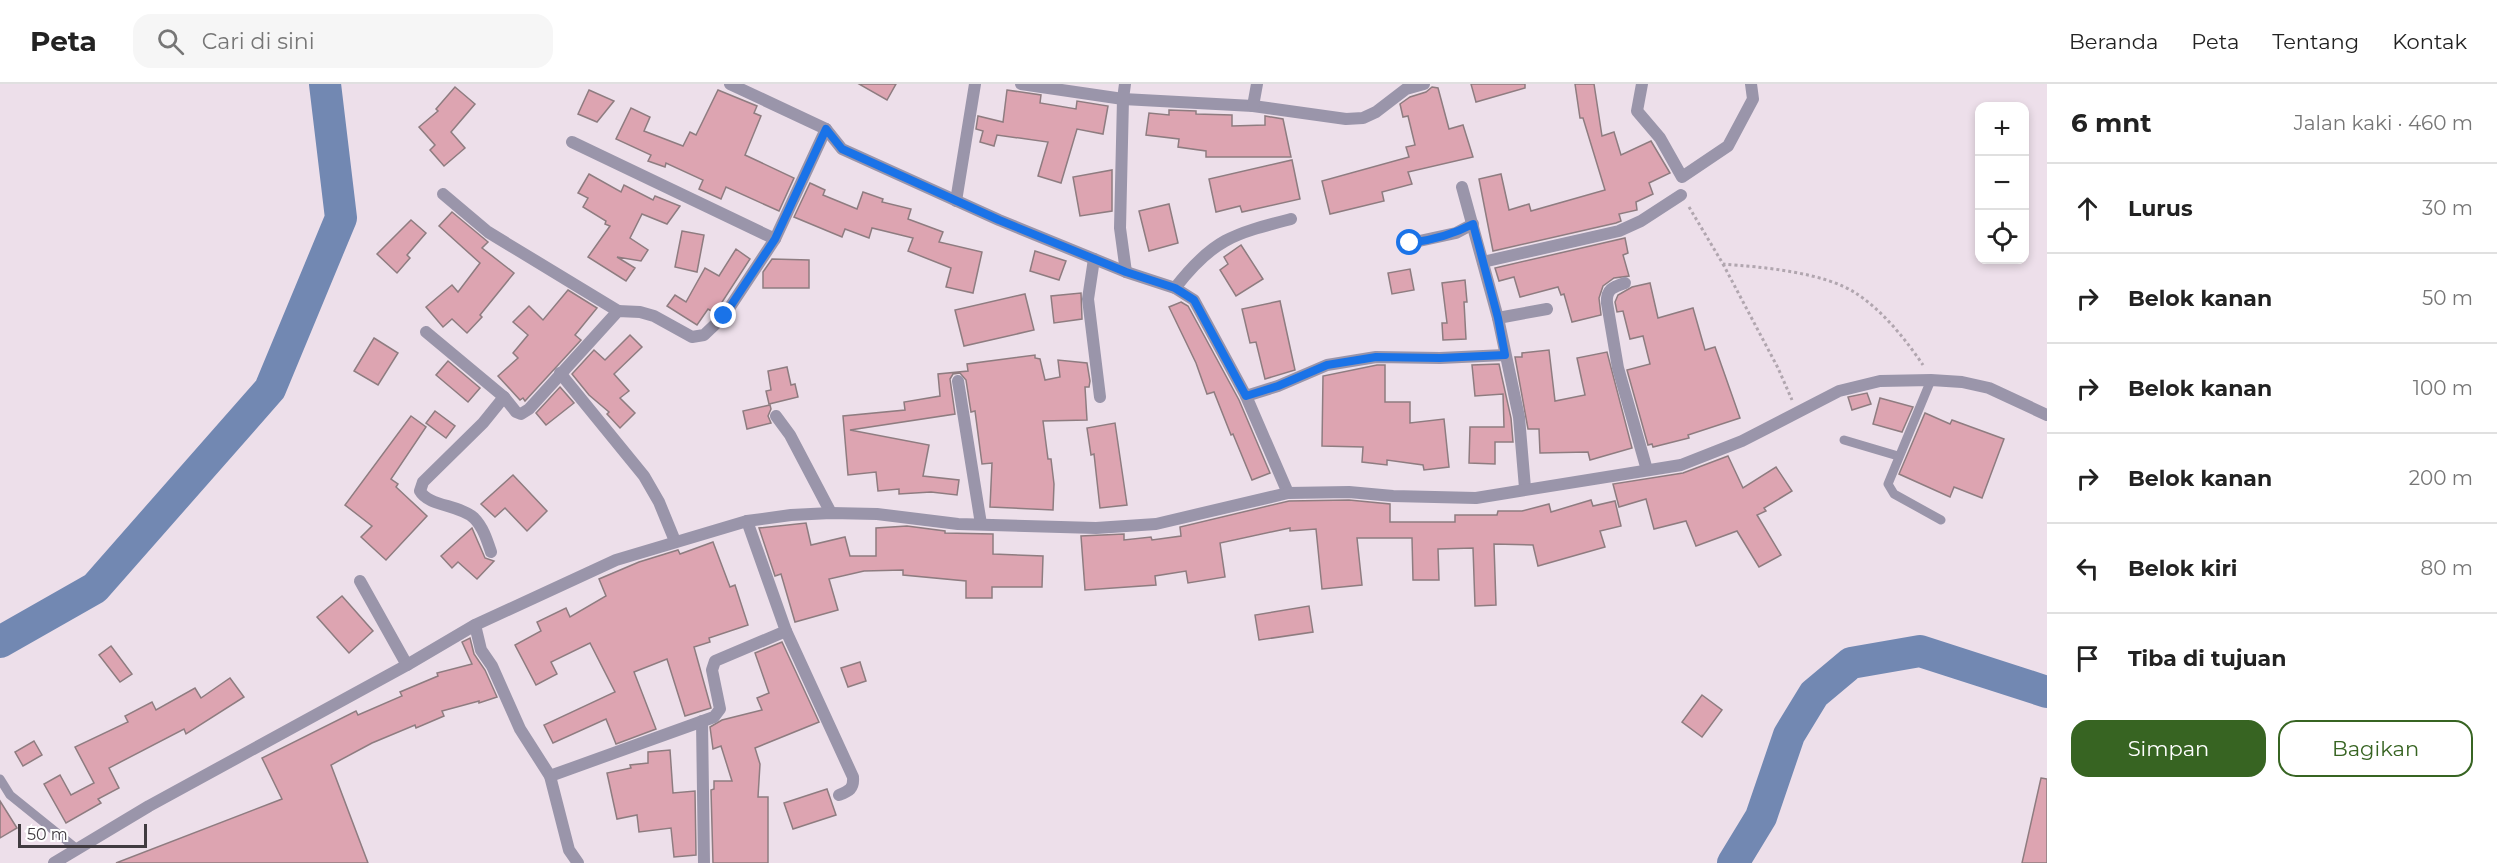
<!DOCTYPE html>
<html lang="id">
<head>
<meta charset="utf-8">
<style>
  :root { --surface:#fff; --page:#f6f6f6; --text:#222; --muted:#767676; --line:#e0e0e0; --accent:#376422 }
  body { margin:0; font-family:Montserrat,sans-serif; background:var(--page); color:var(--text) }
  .controls { position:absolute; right:18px; top:18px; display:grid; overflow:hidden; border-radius:12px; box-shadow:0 3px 9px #0003 }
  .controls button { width:54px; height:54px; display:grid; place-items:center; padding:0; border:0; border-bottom:2px solid var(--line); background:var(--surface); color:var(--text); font:30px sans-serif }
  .scale { position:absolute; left:18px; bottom:15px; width:129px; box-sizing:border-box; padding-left:6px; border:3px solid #403b40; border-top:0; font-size:16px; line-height:21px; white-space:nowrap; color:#403b40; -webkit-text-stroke:4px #fff; paint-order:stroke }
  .stop { position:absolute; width:18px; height:18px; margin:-14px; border:4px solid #1a73e8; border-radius:50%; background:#fff }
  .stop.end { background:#1a73e8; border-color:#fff; box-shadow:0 2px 6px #0008 }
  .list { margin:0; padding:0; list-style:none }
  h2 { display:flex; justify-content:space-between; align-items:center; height:78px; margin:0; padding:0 24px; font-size:26px }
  h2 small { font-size:20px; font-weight:400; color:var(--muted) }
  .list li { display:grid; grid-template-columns:39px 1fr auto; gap:18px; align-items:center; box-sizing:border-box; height:90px; padding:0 24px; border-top:2px solid var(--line) }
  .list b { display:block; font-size:22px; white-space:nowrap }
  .list em { font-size:20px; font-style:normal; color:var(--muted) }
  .actions { display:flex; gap:12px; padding:18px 24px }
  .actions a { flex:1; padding:14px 0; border:2px solid var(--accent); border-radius:18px; text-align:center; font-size:21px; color:var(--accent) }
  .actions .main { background:var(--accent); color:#fff }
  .icon { flex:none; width:33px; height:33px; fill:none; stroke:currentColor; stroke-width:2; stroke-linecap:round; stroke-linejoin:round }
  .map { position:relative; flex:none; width:2047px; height:779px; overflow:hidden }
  header { display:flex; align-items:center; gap:36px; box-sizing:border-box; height:84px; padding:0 30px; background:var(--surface); border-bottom:2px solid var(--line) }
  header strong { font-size:28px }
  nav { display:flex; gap:33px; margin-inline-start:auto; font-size:21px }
  .search { width:420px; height:54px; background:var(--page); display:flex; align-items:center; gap:15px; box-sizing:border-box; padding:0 21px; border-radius:18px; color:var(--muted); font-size:22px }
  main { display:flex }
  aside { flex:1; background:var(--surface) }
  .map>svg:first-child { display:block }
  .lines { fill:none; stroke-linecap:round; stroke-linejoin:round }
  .river { stroke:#7288b2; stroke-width:32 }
  .building { fill:#dda4b1; stroke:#8e7c80; stroke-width:1.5 }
  .path { stroke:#b1a6af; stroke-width:3; stroke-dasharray:3 3; stroke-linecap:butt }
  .service { stroke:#9a95aa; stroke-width:9 }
  .minor { stroke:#9a95aa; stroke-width:12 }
  .route { stroke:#1a73e8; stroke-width:8 }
</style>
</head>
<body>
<header>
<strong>Peta</strong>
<div class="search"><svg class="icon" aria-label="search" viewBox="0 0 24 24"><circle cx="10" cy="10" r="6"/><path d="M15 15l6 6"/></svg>Cari di sini</div>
<nav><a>Beranda</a><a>Peta</a><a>Tentang</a><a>Kontak</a></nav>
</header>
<main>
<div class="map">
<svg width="2047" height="779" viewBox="0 0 2047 779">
  <rect width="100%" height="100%" fill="#eddfea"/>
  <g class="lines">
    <!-- river -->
    <g class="river">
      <path d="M0 558 95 504 270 305 341 134 325 0"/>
      <path d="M1733 779 1761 733 1789 651 1814 610 1851 579 1920 567 2047 608"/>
    </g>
  </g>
  <!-- building -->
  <g class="building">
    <path d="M859 0H896L887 16Z"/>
    <path d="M1471 0H1525V4L1476 18Z"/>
    <path d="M1575 0H1594L1602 52 1614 48 1621 71 1651 57 1670 89 1649 99 1653 110 1636 118 1637 126 1619 130 1621 137 1616 139 1493 167 1479 95 1501 90 1509 126 1529 120 1531 127 1605 106 1583 34H1580Z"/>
    <path d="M455 3 475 20 451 48 465 64 444 82 430 66 435 61 419 43 438 27 436 25Z"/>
    <path d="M1432 3 1438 4 1449 45 1463 41 1473 73 1408 88 1412 100 1382 108 1384 117 1330 130 1322 97 1409 73 1406 63 1415 61 1408 32 1403 33 1400 20 1410 13 1426 8Z"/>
    <path d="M589 6 614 17 597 38 578 30Z"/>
    <path d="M718 6 757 22 754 29 761 32 745 71 794 94 779 127 726 103 721 115 699 105 703 96 666 79 665 83 648 77 651 71 616 55 631 24 650 33 644 47 683 62 690 48 696 51Z"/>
    <path d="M1007 6 1041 11 1040 19 1076 25 1077 17 1108 22 1103 50 1077 45 1061 99 1038 92 1048 58 997 51 994 62 980 58 983 47 976 45 978 32 1003 38Z"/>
    <path d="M1169 26 1196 27V30L1232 31V42L1265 41V32L1283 35 1291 73H1206V67L1178 63 1179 55 1146 51 1149 29 1169 31Z"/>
    <path d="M1292 76 1300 115 1242 128 1240 122 1216 128 1209 95Z"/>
    <path d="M1112 86V127L1080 132 1073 93Z"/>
    <path d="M589 90 621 108 624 101 653 116 655 112 680 122 667 140 642 130 630 154 648 166 641 177 617 173 635 184 626 197 588 173 610 142 605 140 606 137 583 123 588 114 578 109Z"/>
    <path d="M810 99 825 106 823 111 857 125 863 108 883 115 882 118 911 125 908 135 943 148 939 158 982 168 973 209 946 203 951 184 908 167 913 154 872 144 869 154 845 145 842 153 794 133Z"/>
    <path d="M1169 120 1178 159 1149 167 1139 127Z"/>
    <path d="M452 128 488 158 482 164 514 189 480 231 482 233 467 249 452 235 443 243 426 223 452 201 458 208 480 179 439 142Z"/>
    <path d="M411 136 426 149 407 171 410 174 397 189 377 170Z"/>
    <path d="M682 147 704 151 697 188 675 183Z"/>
    <path d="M1625 154 1628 169 1623 171 1629 192 1614 194 1603 202 1599 214 1601 231 1572 238 1564 210 1561 211 1558 203 1520 213 1514 193 1499 197 1495 184Z"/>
    <path d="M1241 161 1263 195 1236 212 1220 186 1228 180 1224 173Z"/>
    <path d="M736 165 750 175 715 229 708 225 697 241 667 222 675 211 686 218 705 184 719 192Z"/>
    <path d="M1035 167 1066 177 1059 196 1030 187Z"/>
    <path d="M772 175 809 176V204H763V188Z"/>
    <path d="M1410 185 1414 206 1392 210 1388 189Z"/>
    <path d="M1465 196 1467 218H1464L1466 255 1443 256 1442 239H1447L1442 199Z"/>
    <path d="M1650 199 1658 234 1693 224 1705 266 1715 263 1740 334 1688 351 1689 354 1653 363 1652 360 1648 361 1627 286 1650 280 1643 252 1630 255 1623 227 1617 228 1615 218 1618 211 1632 203Z"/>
    <path d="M568 206 597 224 575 251 581 256 525 317 523 314 520 316 498 292 518 274 513 269 528 251 513 238 529 222 543 236Z"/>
    <path d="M1081 209 1082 235 1054 239 1051 212Z"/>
    <path d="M1025 210 1034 246 964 262 955 226Z"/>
    <path d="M1280 217 1295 286 1265 295 1256 258 1250 259 1242 225Z"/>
    <path d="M1181 218 1188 222 1239 316 1270 389 1252 396 1233 350 1231 351 1214 308 1207 310 1196 279 1169 223Z"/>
    <path d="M630 251 642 263 614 290 629 307 620 314 635 329 620 344 607 330 609 328 589 311 572 290 594 266 605 276Z"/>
    <path d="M374 254 398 269 378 301 354 287Z"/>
    <path d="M1549 266 1555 317 1585 311 1577 274 1607 268 1632 364 1590 376 1588 368 1540 369 1539 345H1528L1515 273H1522V269Z"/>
    <path d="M1035 271V274L1040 275 1045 296 1060 293 1058 276 1087 279 1090 297 1089 303H1085L1087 336 1043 337 1048 375H1051L1054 400 1053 426 990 423 992 379 982 380 975 327 971 328 966 296 960 289 953 290 950 295 955 330 850 346 929 361 923 392 959 396 957 411 931 408 899 410V405L878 407 876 388 848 391 843 332 905 326 904 318 940 312 938 290 968 287 967 280Z"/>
    <path d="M448 277 480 304 468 318 436 291Z"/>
    <path d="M1499 280 1511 334 1513 358H1495V380L1469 379 1470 343H1504L1503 310 1475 312 1472 281Z"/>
    <path d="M1377 281H1385V318H1410V339L1444 335 1449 383 1424 386 1423 381 1387 376V381L1362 378 1363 363 1322 362 1323 292Z"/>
    <path d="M787 283 791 301 795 300 798 313 769 320 766 307 771 306 768 287Z"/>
    <path d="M560 303 574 319 546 341 536 329Z"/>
    <path d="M1867 309 1871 320 1852 326 1848 313Z"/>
    <path d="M1880 314 1913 323 1902 348 1873 340Z"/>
    <path d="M770 321 771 325 768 332 771 339 747 345 743 327Z"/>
    <path d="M435 327 455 342 446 354 426 339Z"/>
    <path d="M1925 329 1950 340 1952 336 2004 355 1982 414 1954 403 1950 413 1899 390Z"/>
    <path d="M411 332 426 343 391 395 398 400 396 403 427 432 386 476 361 453 372 442 345 421Z"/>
    <path d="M1115 339 1127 421 1100 424 1094 370 1091 371 1087 344Z"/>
    <path d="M1728 372 1743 404 1776 383 1792 407 1764 424 1766 427 1757 431 1781 471 1759 483 1737 447 1696 462 1686 437 1654 445 1646 415 1619 423 1613 400 1683 389Z"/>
    <path d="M513 391 547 427 527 447 505 424 495 433 481 420Z"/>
    <path d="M1349 416 1390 420V438H1455V431H1497L1498 427H1522L1549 420 1551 428 1591 416 1593 422 1615 417 1621 442 1600 447 1605 463 1538 482 1533 461 1494 460 1496 521 1475 522 1473 464 1438 465 1439 496H1413L1412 454H1357L1362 501 1322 505 1316 445 1290 447V444L1220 459 1225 493 1188 499 1186 487 1155 492 1156 501 1085 506 1081 452 1124 450V456L1151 453 1152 456 1181 452 1180 443 1289 417Z"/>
    <path d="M806 439 811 461 845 453 850 472H876V444L907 442 945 447V449L993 450V470L1043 472 1042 503H992V514H966V497L903 491V486L864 487 829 495 838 526 795 538 781 490 775 492 759 444Z"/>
    <path d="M472 444 485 474 494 477 477 495 458 478 452 484 441 472Z"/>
    <path d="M713 458 730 503 735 501 748 541 709 554 710 558 694 563 711 624 685 632 667 575 634 588 656 645 616 660 606 635 553 659 544 641 615 608 590 559 551 578 557 590 536 601 515 561 541 547 537 538 566 524 570 533 606 512 599 495 639 478 678 466 680 470Z"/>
    <path d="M342 512 373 547 349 569 317 533Z"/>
    <path d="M1309 522 1313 548 1259 556 1255 531Z"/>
    <path d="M470 554 474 570 485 586 497 613 479 619V617L442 627 444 632 416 644 415 641 372 659 331 681 368 779H116L282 715 262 674 356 627 358 631 402 612 400 608 438 592 437 589 472 580 462 558Z"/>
    <path d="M782 558 819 638 755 664 760 680 758 713H768V779H713L711 706 714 705V697H732L721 662 713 665 710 643 722 636 762 626 757 614 769 609 755 569Z"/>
    <path d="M111 562 132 590 120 598 99 571Z"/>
    <path d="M860 578 866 597 848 603 841 584Z"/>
    <path d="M230 594 244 613 186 650 184 645 109 684 119 704 98 715 101 719 66 739 44 700 60 691 71 711 94 699 75 663 128 638 125 632 152 618 156 626 195 604 201 614Z"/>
    <path d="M1702 611 1722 626 1702 653 1682 638Z"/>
    <path d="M34 657 42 671 23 682 15 668Z"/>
    <path d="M670 666 673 709 695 707 696 771 674 773 671 744 639 748 637 731 617 735 607 689 631 684 630 681 648 679V668Z"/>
    <path d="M2041 694 2047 695V779H2022Z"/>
    <path d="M827 705 836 731 793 745 784 719Z"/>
    <path d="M0 717 17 744 0 754Z"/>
  </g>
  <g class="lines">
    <!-- path -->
    <g class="path">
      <path d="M1689 123 1723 180C1761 183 1825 188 1857 210 1883 227 1906 256 1923 281"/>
      <path d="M1723 180 1778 284 1792 316"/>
    </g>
    <!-- service -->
    <g class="service">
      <path d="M1931 296 1888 400 1894 410 1941 436"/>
      <path d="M1844 356 1898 372"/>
      <path d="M0 695 10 711 77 765"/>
    </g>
    <!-- minor -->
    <g class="minor">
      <path d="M730 0 826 45 842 65 999 136 1126 188 1175 204 1194 216 1246 312 1288 409"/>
      <path d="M1021 0 1123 15 1253 22 1346 35 1363 34 1376 28 1406 5 1424 0"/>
      <path d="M1125 0 1123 15 1120 144 1126 188"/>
      <path d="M1642 0 1637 27 1660 54 1682 93 1728 62 1753 15 1751 0"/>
      <path d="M1253 22 1257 0"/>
      <path d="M572 58 775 155"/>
      <path d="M1462 103 1498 234 1519 333 1525 404"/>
      <path d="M443 110 488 148 618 227"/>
      <path d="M956 117 975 0"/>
      <path d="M1410 159 1456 149 1473 140"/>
      <path d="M1094 175 1088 215 1100 313"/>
      <path d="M1483 178 1619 147 1641 137 1681 111"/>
      <path d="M1625 199C1613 203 1606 205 1607 219L1618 284 1647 386"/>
      <path d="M1175 204C1213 155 1233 150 1291 135"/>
      <path d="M1498 234 1547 225"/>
      <path d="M426 248 504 313"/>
      <path d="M560 289 644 392 659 418 675 457"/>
      <path d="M958 297 981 440"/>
      <path d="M1246 312 1278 302 1327 281 1376 273 1440 274 1505 271"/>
      <path d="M776 332 790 351 831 429"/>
      <path d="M491 468C487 456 483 443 474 434 460 421 428 422 420 407L423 398 483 339 504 313 516 328 521 330 529 325 618 227 640 228 654 232 692 253 704 251 724 232 775 155 826 45"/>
      <path d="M360 497 407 581"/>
      <path d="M475 541 481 566 492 582 520 645 550 692 569 766 578 779"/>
      <path d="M786 547 853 693C854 705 849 707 839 711"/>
      <path d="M702 637 704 779"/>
      <path d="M550 692 714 633 720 625 712 586 715 577 786 547 747 437"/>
      <path d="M54 779 149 722 407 581 475 541 616 476 747 437 791 431 831 429 877 430 958 440 1096 444 1156 440 1288 409 1349 408 1393 412 1476 414 1681 381 1742 357 1839 307 1880 297 1931 296 1962 298 1989 304 2047 331"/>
    </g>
  </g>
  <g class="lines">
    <!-- route -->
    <path class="route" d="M724 232 775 155 826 45 842 65 999 136 1126 188 1175 204 1194 216 1246 312 1278 302 1327 281 1376 273 1440 274 1505 271 1498 234 1473 140C1452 151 1433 156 1410 159"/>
  </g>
</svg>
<div class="controls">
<button>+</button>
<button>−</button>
<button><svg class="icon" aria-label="locate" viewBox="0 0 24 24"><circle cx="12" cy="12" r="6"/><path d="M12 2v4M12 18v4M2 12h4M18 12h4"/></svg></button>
</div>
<div class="scale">50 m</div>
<div class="stop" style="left:1410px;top:159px"></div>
<div class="stop end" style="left:724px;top:232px"></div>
</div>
<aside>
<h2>6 mnt<small>Jalan kaki · 460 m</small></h2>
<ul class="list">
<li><svg class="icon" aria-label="ahead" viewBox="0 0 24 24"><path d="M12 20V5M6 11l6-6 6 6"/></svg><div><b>Lurus</b></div><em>30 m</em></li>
<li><svg class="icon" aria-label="right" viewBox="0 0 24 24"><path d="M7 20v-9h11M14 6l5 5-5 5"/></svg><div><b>Belok kanan</b></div><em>50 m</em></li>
<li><svg class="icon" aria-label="right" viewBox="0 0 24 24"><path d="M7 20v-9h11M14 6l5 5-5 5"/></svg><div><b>Belok kanan</b></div><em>100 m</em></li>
<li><svg class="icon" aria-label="right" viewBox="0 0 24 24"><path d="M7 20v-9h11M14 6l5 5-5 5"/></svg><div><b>Belok kanan</b></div><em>200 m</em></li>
<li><svg class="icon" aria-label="left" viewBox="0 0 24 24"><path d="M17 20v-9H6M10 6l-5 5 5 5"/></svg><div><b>Belok kiri</b></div><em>80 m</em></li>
<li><svg class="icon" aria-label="arrive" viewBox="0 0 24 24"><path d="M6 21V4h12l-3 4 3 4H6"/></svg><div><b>Tiba di tujuan</b></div></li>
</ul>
<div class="actions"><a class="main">Simpan</a><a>Bagikan</a></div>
</aside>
</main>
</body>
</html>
